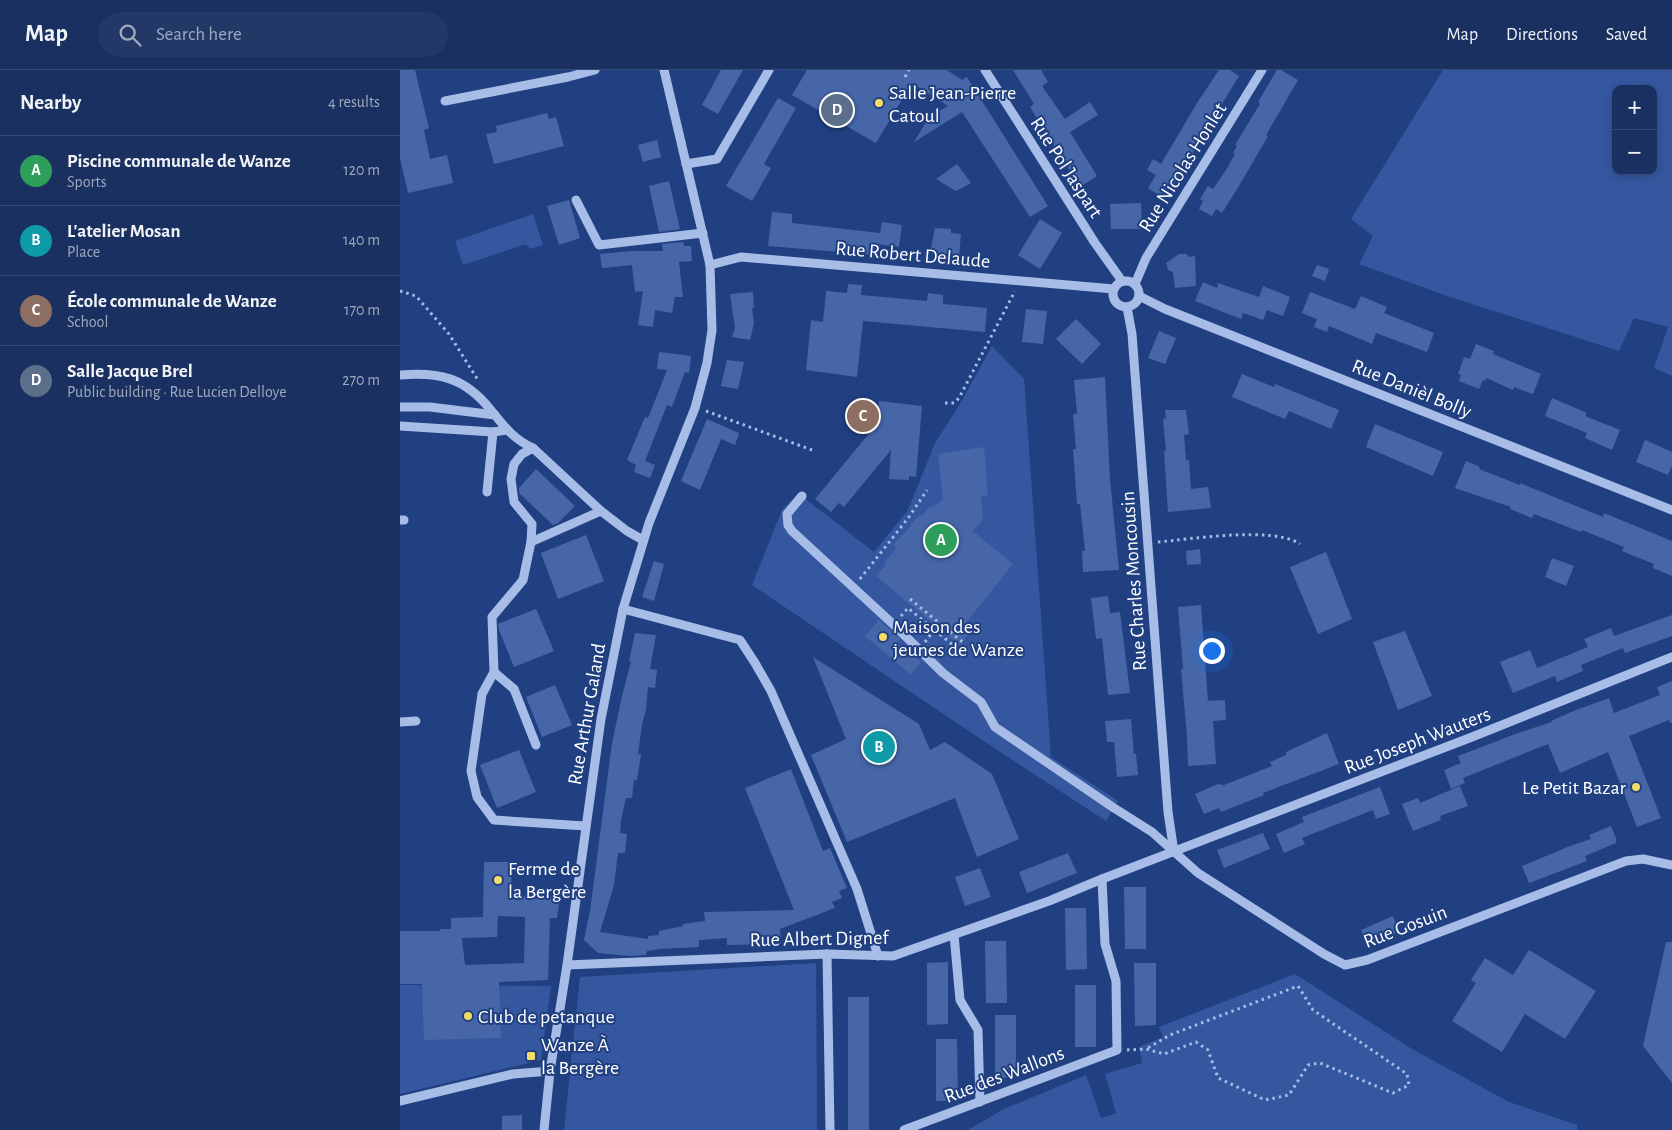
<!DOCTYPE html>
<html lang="en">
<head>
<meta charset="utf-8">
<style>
  :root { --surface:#193061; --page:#223867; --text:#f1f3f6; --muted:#9fa9bd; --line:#374b76; --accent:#d6ab8b }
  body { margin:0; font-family:"Alegreya Sans",sans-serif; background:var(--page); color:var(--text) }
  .controls { position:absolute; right:15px; top:15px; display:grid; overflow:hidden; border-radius:10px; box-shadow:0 2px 8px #0003 }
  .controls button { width:45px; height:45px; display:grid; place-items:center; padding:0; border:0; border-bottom:1px solid var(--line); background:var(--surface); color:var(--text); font:25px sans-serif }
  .you { position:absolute; left:811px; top:580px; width:18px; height:18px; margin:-12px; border:4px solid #fff; border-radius:50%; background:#1a73e8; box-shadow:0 0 0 8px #1a73e833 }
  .badge { display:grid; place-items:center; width:32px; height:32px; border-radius:50%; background:var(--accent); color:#fff; font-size:16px; font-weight:700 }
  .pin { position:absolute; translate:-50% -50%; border:2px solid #fff; box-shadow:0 1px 5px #0006 }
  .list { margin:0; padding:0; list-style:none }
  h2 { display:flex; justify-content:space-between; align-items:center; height:65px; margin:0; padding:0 20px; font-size:21px }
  h2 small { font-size:16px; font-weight:400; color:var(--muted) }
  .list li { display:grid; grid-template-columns:32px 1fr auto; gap:15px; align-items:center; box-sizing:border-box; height:70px; padding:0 20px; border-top:1px solid var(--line) }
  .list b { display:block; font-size:19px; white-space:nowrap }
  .list p { margin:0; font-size:16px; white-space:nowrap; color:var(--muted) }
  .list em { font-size:16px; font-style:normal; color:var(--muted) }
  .icon { flex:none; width:28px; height:28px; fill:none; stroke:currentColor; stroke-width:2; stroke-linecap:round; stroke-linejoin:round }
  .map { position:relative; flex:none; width:1272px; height:1060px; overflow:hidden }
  header { display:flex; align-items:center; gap:30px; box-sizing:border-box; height:70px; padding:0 25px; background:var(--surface); border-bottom:1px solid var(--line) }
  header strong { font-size:24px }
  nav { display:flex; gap:28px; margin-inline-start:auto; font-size:18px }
  .search { width:350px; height:45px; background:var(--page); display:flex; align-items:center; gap:12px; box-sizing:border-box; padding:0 18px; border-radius:28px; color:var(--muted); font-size:19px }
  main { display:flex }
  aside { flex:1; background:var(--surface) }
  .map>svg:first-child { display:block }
  .green { fill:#35579f; fill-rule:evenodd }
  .building { fill:#4666a8; fill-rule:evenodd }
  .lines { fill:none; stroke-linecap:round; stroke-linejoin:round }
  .path { stroke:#a7bde8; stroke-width:3; stroke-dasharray:2.5 4; stroke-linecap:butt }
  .minor { stroke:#a7bde8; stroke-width:9 }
  .poi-dot { fill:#f4dc69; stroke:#214081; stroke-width:2 }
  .labels { text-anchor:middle; stroke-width:4; stroke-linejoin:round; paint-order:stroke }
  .poi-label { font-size:20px; fill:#fff; stroke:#214081; text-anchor:start }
  .street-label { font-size:20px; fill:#fff; stroke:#214081 }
</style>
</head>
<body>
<header>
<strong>Map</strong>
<div class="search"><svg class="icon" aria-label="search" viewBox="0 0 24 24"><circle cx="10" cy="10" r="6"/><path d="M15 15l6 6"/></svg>Search here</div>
<nav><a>Map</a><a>Directions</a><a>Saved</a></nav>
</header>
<main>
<aside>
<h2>Nearby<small>4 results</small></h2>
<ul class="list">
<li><span class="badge" style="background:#2e9e5b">A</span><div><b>Piscine communale de Wanze</b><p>Sports</p></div><em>120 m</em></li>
<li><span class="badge" style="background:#0f9aa8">B</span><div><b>L'atelier Mosan</b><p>Place</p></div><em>140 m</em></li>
<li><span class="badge" style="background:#8d6e63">C</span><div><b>École communale de Wanze</b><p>School</p></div><em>170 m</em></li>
<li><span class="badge" style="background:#5c6f8a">D</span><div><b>Salle Jacque Brel</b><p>Public building · Rue Lucien Delloye</p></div><em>270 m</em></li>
</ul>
</aside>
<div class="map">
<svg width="1272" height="1060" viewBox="0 0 1272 1060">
  <rect width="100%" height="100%" fill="#214081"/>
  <!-- green -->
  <g class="green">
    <path d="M1043 0H1272V306L1254 298 1268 257 1234 248 1219 281 1047 226 959 194 973 166 951 149ZM1216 19H1253V101H1216Z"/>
    <path d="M133 144 143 175 130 179 126 174 63 195 55 171Z"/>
    <path d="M592 276 624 309 651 687 718 731 706 751 582 670 352 515 382 440 398 423 474 482 508 440 535 373 560 334Z"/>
    <path d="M416 893 417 1060H164L180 907Z"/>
    <path d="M895 904 1012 979 1109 1032 1177 1055V1060H568L604 1039 686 1005 701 1048 716 1043 705 1004 742 993 739 977 763 967 759 957Z"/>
    <path d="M0 915 151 916 141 990 0 1024Z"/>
  </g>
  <!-- building -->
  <g class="building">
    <path d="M0 0H15L29 58 24 60 30 89 47 85 53 113 8 123 0 88Z"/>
    <path d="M321 0H343L318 44 302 35Z"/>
    <path d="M407 0H547L562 10 567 7 648 136 630 147 562 42 514 72 529 47 548 36 512 13 476 73 392 25Z"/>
    <path d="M613 0H641L648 12 642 16 665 49 690 32 698 45 670 62 697 106 680 117 630 37 634 34Z"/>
    <path d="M819 0H830L839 6 765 129 748 118 756 105 747 100 753 89 761 94 797 33Z"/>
    <path d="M877 0H881L898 10 866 65 868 66 839 116 822 143 816 139 812 146 799 139 803 131 800 129 808 116 813 119 826 100 835 84 833 83 837 76 835 75 860 34 858 32Z"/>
    <path d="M378 28 396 38 364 94 371 98 352 131 326 116Z"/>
    <path d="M147 43 149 49 156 47 164 76 94 94 86 64 97 62 96 56Z"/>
    <path d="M257 70 261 87 243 92 238 75Z"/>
    <path d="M557 94 571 113 556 121 536 109Z"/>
    <path d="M269 111 280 159 259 162 249 116Z"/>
    <path d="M169 130 180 168 159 175 147 136Z"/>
    <path d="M741 133 742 159H711L710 134Z"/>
    <path d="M372 142 392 144V153L480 163 477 185 368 176Z"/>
    <path d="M640 149 662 163 640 199 618 185Z"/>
    <path d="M482 152 502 155 499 177 478 174Z"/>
    <path d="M535 158 551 159V163L561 164 559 187 530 183Z"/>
    <path d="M283 172 284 176H291L292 191 279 192 283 227H275L272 243 255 240 253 257 238 255 243 221 235 222 232 195 202 198 200 184 232 181H263L262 174Z"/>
    <path d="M779 184H787L788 187 795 186 796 216 775 218 773 202 768 200 766 193Z"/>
    <path d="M917 195 929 199 925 211 912 206Z"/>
    <path d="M803 212 817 218 818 213 859 227 863 216 890 227 883 246 867 240 863 250 843 243 841 249 795 231Z"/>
    <path d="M448 214 462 215 461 225 527 231 528 223 543 225V234L587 238 585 262 463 251 457 307 406 300 411 250 423 252 426 221 447 223Z"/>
    <path d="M353 222 354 238H352L354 253 350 270 332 267 335 258 330 224Z"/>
    <path d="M910 222 955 239 961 226 987 237 984 243 1034 263 1027 282 976 263 972 274 929 256 927 262 914 257 917 249 902 243Z"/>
    <path d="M626 239 647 241 643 274 622 272Z"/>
    <path d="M676 249 701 274 682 294 656 269Z"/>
    <path d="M759 261 776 268 765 294 748 288Z"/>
    <path d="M1076 274 1094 281 1093 284 1141 304 1133 324 1114 317 1113 320 1086 308 1085 311 1083 310 1079 319 1059 311 1061 305 1058 304 1064 287 1070 289Z"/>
    <path d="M259 282 291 286 289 303 285 302 272 337 267 335 245 391 255 395 250 408 234 402 236 395 227 390 245 347 248 348 267 300 257 299Z"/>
    <path d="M327 290 344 292 338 319 321 316Z"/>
    <path d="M842 304 874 317 875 314 939 340 931 359 889 341 885 349 832 327Z"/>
    <path d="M705 307 710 409 719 500 683 502 682 481H685L680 434H677L673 379H676L673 344H677L674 310Z"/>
    <path d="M1152 328 1187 343 1185 346 1220 360 1212 380 1185 368 1187 363 1145 346Z"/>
    <path d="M479 331 522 336 516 407 509 406V410L489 409 491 380 444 437 439 433 431 442 415 429 476 355Z"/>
    <path d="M765 340H786L789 364 784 365 786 390H789L791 419 808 417 811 438 768 442 764 381H766L763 349 766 348Z"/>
    <path d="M307 349 339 363 335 375 321 369 300 420 281 411Z"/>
    <path d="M975 354 1043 382 1033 406 966 377Z"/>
    <path d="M1245 370 1272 382V396L1268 405 1236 392Z"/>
    <path d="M584 377 588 425 581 426 583 450 573 461 613 494 561 559 568 565 559 575 476 506 485 496 484 493 496 479 494 474 511 456 510 455 519 445 522 446 529 437H533L543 429 538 384Z"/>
    <path d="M1066 391 1080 397 1079 399 1120 415V413L1203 447 1204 443 1272 471V506L1253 498 1254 494 1222 481 1224 477 1182 460 1181 462 1134 444 1132 448 1110 439 1111 437 1055 418Z"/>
    <path d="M136 399 175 436 158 453 153 455 119 423V418Z"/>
    <path d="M186 465 204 511 158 529 141 483Z"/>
    <path d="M800 479 801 494 787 495 786 481Z"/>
    <path d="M926 482 952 549 918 564 890 497Z"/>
    <path d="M1152 488 1174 496 1166 516 1145 507Z"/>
    <path d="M254 491 264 494 254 531 242 527Z"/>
    <path d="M708 526 710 543 720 542 730 623 708 625 702 568 696 569 691 528Z"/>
    <path d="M801 535 808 631 825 630 826 650 813 651 816 694 788 696 787 667 781 599H783L778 537Z"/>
    <path d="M136 539 154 581 114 597 99 560 98 554Z"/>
    <path d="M1272 545V566L1225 583 1223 578 1181 595 1183 601 1157 612 1155 606 1113 623 1100 592 1130 580 1137 598 1188 577 1184 569 1211 558 1214 566Z"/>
    <path d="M479 550 500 569 497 573 521 592 511 605 465 566Z"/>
    <path d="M1005 561 1032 626 998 640 973 572Z"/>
    <path d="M235 563 256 565 250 599 257 600 255 618 248 617 246 640 242 655 238 684H241L237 710H234L232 728H226L221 750 220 763 227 764 225 783H218L214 815 200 862 248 869V866L259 865V861L283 856V854L305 851 304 842 394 840 345 718 391 699 423 781 430 778 447 818 439 821 442 828 432 832 435 838 380 859 381 874 327 875V868L299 870V877L260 879 247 881 246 885 229 886 198 883 184 870 190 841 212 673 222 626 231 592 229 591Z"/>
    <path d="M413 587 519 654 530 680 545 672 592 704 619 769 577 787 555 728 447 772 411 685 446 669Z"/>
    <path d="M1272 611V653H1270L1269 650 1229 666 1261 748 1237 757 1208 682 1160 703 1148 674 1063 708 1065 713 1051 719 1044 700 1061 693 1058 686 1118 663 1152 652 1151 651 1176 640 1209 628 1214 643 1260 625 1257 617Z"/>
    <path d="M155 615 172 655 142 667 126 627Z"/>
    <path d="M731 649 734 684H736L738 705 717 707 714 672H707L705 651Z"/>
    <path d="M927 663 939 694 863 723 864 725 821 742 819 738 804 744 795 724 818 714 824 715 872 696 870 692 886 685V682Z"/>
    <path d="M119 680 136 722 97 738 80 695Z"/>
    <path d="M1060 716 1068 736 1040 746 1041 750 1013 761 1002 734 1018 728 1020 733Z"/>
    <path d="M980 717 990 744 976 749 973 740 902 768 905 774 884 783 876 764 904 752 902 747Z"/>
    <path d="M1211 756 1216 768V773L1185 786 1187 791 1129 813 1122 796 1170 776 1191 769 1189 765Z"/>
    <path d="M863 763 870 779 824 798 817 780Z"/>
    <path d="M668 783 677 803 627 823 619 802Z"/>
    <path d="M84 792H112L111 826 160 828 157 848H150L148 910 99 912 101 968 24 970 22 914H0V861H40V859H51V848L83 847ZM98 846 125 847 124 893 65 895 62 868 97 867Z"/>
    <path d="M580 798 591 827 565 836 555 807Z"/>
    <path d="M724 817H746V879H725Z"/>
    <path d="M665 838H686L687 899 666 900Z"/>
    <path d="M993 846 999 862 967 874 961 860Z"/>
    <path d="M585 871H606L607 933H586Z"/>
    <path d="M1266 872H1272V1013L1243 976Z"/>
    <path d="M1129 880 1196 921 1165 969 1125 944 1102 982 1052 951 1076 913 1071 910 1085 888 1113 905Z"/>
    <path d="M548 892V954L527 955V893Z"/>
    <path d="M734 893H756V955L735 956Z"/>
    <rect x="675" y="915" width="21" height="62"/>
    <rect x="448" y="927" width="21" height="133"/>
    <path d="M595 945H616V1007L595 1008Z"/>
    <path d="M536 969H557L558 1031H536Z"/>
    <path d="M122 1045V1060H102V1046Z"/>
  </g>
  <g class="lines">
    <!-- path -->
    <g class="path">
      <path d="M505 7 509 0"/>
      <path d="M0 221 16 226 49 264 78 310"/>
      <path d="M545 333H554L559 328 615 221"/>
      <path d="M306 341 412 380"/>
      <path d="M758 472C792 469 873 456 900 474"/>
      <path d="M460 509 509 447 527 420"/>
      <path d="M510 529 565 574"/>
      <path d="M501 546 508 538 559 580"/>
      <path d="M525 572 539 553"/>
      <path d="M727 980 746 979 764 984 796 972 808 980 818 1008 865 1030 889 1025 908 995 920 993 993 1023 1009 1015 1007 1004 913 940 898 916 770 965 746 979"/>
    </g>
    <!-- minor -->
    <g class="minor">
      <path d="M585 0 695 173 722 211"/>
      <path d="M45 31 168 7 195 0"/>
      <path d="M286 94 317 89 369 0"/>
      <path d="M176 130 199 175 303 163"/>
      <path d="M310 195 341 187 714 219"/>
      <circle cx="726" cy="224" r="13"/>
      <path d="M735 214 746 188 862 0"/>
      <path d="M739 226 765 239 1272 440"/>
      <path d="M727 237 732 264 768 742 774 782"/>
      <path d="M0 305C39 302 64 307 90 339 103 355 113 369 133 378"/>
      <path d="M0 337H30L95 345"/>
      <path d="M0 356 93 362 107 360"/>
      <path d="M87 422 93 362"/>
      <path d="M402 426 387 444 388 455 392 461 494 555 543 603 581 632 595 657 714 738 752 762 798 803 924 884 945 895 967 890 1226 791 1243 789 1272 795"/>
      <path d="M0 450H4"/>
      <path d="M131 472 132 454 114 432 111 409 114 394 122 384 133 378 201 441"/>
      <path d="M223 539 340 570 355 593 371 621 457 819 478 886"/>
      <path d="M94 602 114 619 136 675"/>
      <path d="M0 652 16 651"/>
      <path d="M185 756 94 750 77 727 71 701 82 624 94 602 92 547 123 510 131 472 201 441 227 461 243 470"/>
      <path d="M554 865 560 930 578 960 580 1032"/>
      <path d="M427 884 430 1060"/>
      <path d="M167 895 427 884 493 886 649 831 702 809 1072 667 1272 587"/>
      <path d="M0 1031 113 1004 150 1001"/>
      <path d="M144 1060 150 1001 167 895 201 649 223 539 249 453 295 338 307 293 312 260 310 195 264 0"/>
      <path d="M504 1060 717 980 716 911 705 874 702 809"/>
    </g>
  </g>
  <!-- markers -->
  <g class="poi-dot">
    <circle cx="479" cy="33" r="5"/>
    <circle cx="483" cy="567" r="5"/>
    <circle cx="1236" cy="717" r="5"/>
    <circle cx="98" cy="810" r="5"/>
    <circle cx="68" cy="946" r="5"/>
    <rect x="126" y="981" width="10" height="10" rx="2.5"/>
  </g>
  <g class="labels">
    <!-- poi labels -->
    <g class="poi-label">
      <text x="489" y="29">Salle Jean-Pierre<tspan x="489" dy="23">Catoul</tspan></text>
      <text x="493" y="563">Maison des<tspan x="493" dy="23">jeunes de Wanze</tspan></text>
      <text x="1226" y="724" text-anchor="end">Le Petit Bazar</text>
      <text x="108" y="805">Ferme de<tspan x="108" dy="23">la Bergère</tspan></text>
      <text x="78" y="953">Club de petanque</text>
      <text x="141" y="981">Wanze À<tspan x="141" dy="23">la Bergère</tspan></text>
    </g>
    <!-- street labels -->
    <g class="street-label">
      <text transform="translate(667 97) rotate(57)" y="7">Rue Pol Jaspart</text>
      <text transform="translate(782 97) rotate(-58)" y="7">Rue Nicolas Honlet</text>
      <text transform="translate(513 184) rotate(5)" y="7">Rue Robert Delaude</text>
      <text transform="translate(1012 318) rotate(22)" y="7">Rue Danièl Bolly</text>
      <text transform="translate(733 511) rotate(-94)" y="7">Rue Charles Moncousin</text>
      <text transform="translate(186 644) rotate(-80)" y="7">Rue Arthur Galand</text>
      <text transform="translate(1017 670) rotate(-21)" y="7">Rue Joseph Wauters</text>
      <text transform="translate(1005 856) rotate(-21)" y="7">Rue Gosuin</text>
      <text transform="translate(419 868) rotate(-1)" y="7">Rue Albert Dignef</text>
      <text transform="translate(604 1004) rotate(-21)" y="7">Rue des Wallons</text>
    </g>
  </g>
</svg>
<div class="controls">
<button>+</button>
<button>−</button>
</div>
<div class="you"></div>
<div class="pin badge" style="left:541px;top:470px;background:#2e9e5b">A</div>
<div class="pin badge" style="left:479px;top:677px;background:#0f9aa8">B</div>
<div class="pin badge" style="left:463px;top:346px;background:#8d6e63">C</div>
<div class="pin badge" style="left:437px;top:40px;background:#5c6f8a">D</div>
</div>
</main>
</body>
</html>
